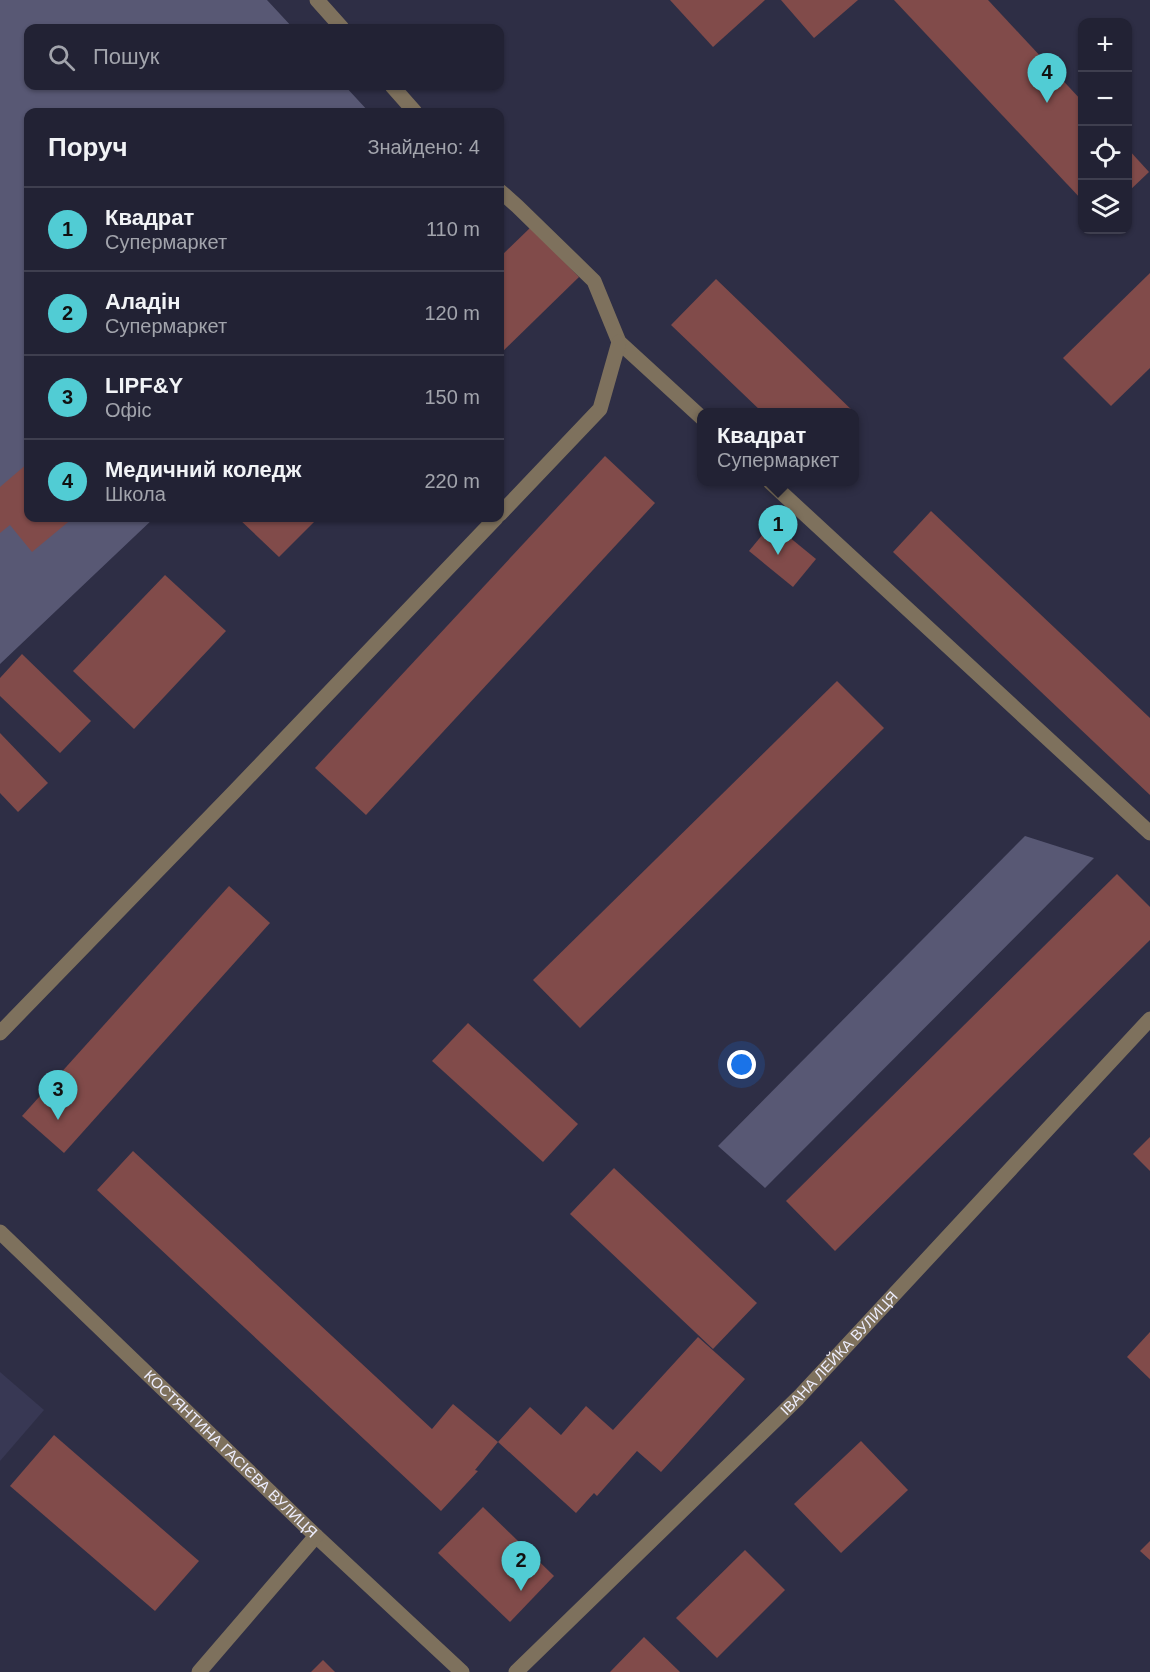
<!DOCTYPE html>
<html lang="uk">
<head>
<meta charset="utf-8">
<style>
  :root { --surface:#222234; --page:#2a2a3c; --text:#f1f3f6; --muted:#a2a4ac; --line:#3f3f4f; --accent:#51ccd4 }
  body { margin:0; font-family:Arial,sans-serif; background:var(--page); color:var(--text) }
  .controls { position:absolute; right:18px; top:18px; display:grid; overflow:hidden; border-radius:12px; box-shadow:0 2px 4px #0004 }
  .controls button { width:54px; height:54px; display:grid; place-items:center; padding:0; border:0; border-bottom:2px solid var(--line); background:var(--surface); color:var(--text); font:30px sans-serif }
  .you { position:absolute; left:742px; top:1065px; width:21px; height:21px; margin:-15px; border:4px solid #fff; border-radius:50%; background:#1a73e8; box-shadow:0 0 0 9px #1a73e833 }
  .badge { display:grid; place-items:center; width:39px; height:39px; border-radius:50%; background:var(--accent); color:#111; font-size:20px; font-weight:700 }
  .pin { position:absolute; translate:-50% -50px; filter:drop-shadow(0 2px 3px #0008) }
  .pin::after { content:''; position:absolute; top:32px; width:21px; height:18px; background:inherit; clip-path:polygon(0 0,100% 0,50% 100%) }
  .popup { position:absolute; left:697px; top:408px; width:162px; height:78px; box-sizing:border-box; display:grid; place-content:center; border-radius:12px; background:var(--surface); filter:drop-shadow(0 2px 4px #0005); font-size:20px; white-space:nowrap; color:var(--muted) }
  .popup b { font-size:22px; color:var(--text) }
  .popup::after { content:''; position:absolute; left:50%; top:100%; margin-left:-12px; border:12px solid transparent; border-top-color:var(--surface) }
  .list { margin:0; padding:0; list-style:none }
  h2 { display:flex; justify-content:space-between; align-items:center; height:78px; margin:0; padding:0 24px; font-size:26px }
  h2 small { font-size:20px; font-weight:400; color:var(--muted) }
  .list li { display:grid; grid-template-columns:39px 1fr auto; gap:18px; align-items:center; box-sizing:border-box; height:84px; padding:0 24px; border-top:2px solid var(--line) }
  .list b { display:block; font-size:22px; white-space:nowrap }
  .list p { margin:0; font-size:20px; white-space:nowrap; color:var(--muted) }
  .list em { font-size:20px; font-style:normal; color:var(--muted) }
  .icon { flex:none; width:33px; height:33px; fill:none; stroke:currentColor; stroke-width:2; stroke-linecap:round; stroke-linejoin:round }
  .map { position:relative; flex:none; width:1150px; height:1672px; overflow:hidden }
  .search { position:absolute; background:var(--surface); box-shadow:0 2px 4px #0004; left:24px; top:24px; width:480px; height:66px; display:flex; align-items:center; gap:15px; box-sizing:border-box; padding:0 21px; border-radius:12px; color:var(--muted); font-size:22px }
  .panel { position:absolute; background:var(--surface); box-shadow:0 2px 4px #0004; left:24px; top:108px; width:480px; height:414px; border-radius:12px }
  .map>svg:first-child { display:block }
  .built { fill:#383854 }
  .green { fill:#585874 }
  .building { fill:#814b4a }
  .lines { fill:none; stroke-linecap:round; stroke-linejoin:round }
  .pedestrian { stroke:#7e715d; stroke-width:15 }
  .minor { stroke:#7e715d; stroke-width:15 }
  .labels { text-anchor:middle; stroke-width:6; stroke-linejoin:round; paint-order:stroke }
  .street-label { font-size:15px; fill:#ededfd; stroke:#25243a }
</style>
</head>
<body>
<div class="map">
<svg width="1150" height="1672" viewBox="0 0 1150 1672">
  <rect width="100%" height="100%" fill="#2e2e45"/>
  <!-- built -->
  <path class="built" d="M0 1372 44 1410 0 1461Z"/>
  <!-- green -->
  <g class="green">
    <path d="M0 0H267L293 28H28V86H345L369 112H28V518H154L0 664Z"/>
    <path d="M1025 836 1094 858 765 1188 718 1146Z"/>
  </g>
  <!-- building -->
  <g class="building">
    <path d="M670 0H765L713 47Z"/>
    <path d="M781 0H858L814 38Z"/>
    <path d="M894 0H988L1082 101V200Z"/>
    <path d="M1128 149 1149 172 1128 192Z"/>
    <path d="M531 227 579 277 500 354V257Z"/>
    <path d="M1150 273V368L1111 406 1063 358Z"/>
    <path d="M716 279 857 415 854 418V412H762L671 325Z"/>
    <path d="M605 456 655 503 366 815 315 768Z"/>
    <path d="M28 463V518H73L32 552 10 525 0 533V487Z"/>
    <path d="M931 511 1150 718V795L893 552Z"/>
    <path d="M238 518H318L279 557Z"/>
    <path d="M772 523 816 559 793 587 749 551Z"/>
    <path d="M165 575 226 631 134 729 73 671Z"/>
    <path d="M22 654 91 721 60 753 0 696V678Z"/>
    <path d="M837 681 884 728 580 1028 533 980Z"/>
    <path d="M0 733 48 783 18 812 0 793Z"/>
    <path d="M1117 874 1150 907V940L835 1251 786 1201Z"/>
    <path d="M229 886 270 923 64 1153 22 1116Z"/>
    <path d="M468 1023 578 1124 543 1162 432 1061Z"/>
    <path d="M1150 1137V1171L1133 1154Z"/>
    <path d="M133 1151 432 1429 453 1404 498 1442 475 1470 478 1471 441 1511 97 1190Z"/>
    <path d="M614 1168 757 1303 713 1349 570 1214Z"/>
    <path d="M1150 1332V1379L1127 1357Z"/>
    <path d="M698 1337 745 1379 661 1472 637 1451 597 1496 594 1493 576 1513 498 1442 530 1407 561 1435 586 1406 613 1430Z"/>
    <path d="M54 1435 199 1561 155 1611 10 1486Z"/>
    <path d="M861 1441 908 1490 841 1553 794 1504Z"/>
    <path d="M483 1507 554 1576 510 1622 438 1553Z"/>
    <path d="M1150 1541V1560L1140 1551Z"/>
    <path d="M745 1550 785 1590 717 1658 676 1618Z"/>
    <path d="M644 1637 680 1672H610Z"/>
    <path d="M323 1660 335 1672H311Z"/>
  </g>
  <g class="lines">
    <!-- pedestrian -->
    <g class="pedestrian">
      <path d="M317 0 342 28"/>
      <path d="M392 86 415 112"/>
      <path d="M500 191 517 206 594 281 619 342 702 418"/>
      <path d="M770 482 1150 833"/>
      <path d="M500 514 600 409 619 342"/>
      <path d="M0 1033 234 792 496 518"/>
    </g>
    <!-- minor -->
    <g class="minor">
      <path id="s1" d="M0 1232 316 1536 462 1672"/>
      <path d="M199 1672 316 1536"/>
      <path id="s2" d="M516 1672 798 1398 1150 1019"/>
    </g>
  </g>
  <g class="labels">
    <!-- street labels -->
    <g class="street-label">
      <text dy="5" stroke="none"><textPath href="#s2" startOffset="454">ІВАНА ЛЕЙКА ВУЛИЦЯ</textPath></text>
      <text dy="5" stroke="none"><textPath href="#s1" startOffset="320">КОСТЯНТИНА ГАСІЄВА ВУЛИЦЯ</textPath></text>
    </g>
  </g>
</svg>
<div class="controls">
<button>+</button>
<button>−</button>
<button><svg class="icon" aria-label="locate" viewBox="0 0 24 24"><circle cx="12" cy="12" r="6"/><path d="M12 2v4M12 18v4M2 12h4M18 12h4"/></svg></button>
<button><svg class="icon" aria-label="layers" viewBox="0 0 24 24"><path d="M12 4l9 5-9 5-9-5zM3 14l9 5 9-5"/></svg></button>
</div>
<div class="you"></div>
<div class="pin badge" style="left:778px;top:555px">1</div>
<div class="popup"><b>Квадрат</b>Супермаркет</div>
<div class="pin badge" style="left:521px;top:1591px">2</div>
<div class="pin badge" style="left:58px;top:1120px">3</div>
<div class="pin badge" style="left:1047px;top:103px">4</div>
<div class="search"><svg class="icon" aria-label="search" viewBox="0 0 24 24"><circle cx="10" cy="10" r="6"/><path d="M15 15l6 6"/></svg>Пошук</div>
<section class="panel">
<h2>Поруч<small>Знайдено: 4</small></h2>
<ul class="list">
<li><span class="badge">1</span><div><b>Квадрат</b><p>Супермаркет</p></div><em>110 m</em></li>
<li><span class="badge">2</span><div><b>Аладін</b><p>Супермаркет</p></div><em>120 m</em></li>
<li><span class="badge">3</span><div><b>LIPF&amp;Y</b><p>Офіс</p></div><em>150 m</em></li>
<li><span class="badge">4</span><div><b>Медичний коледж</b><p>Школа</p></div><em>220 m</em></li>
</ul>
</section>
</div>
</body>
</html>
